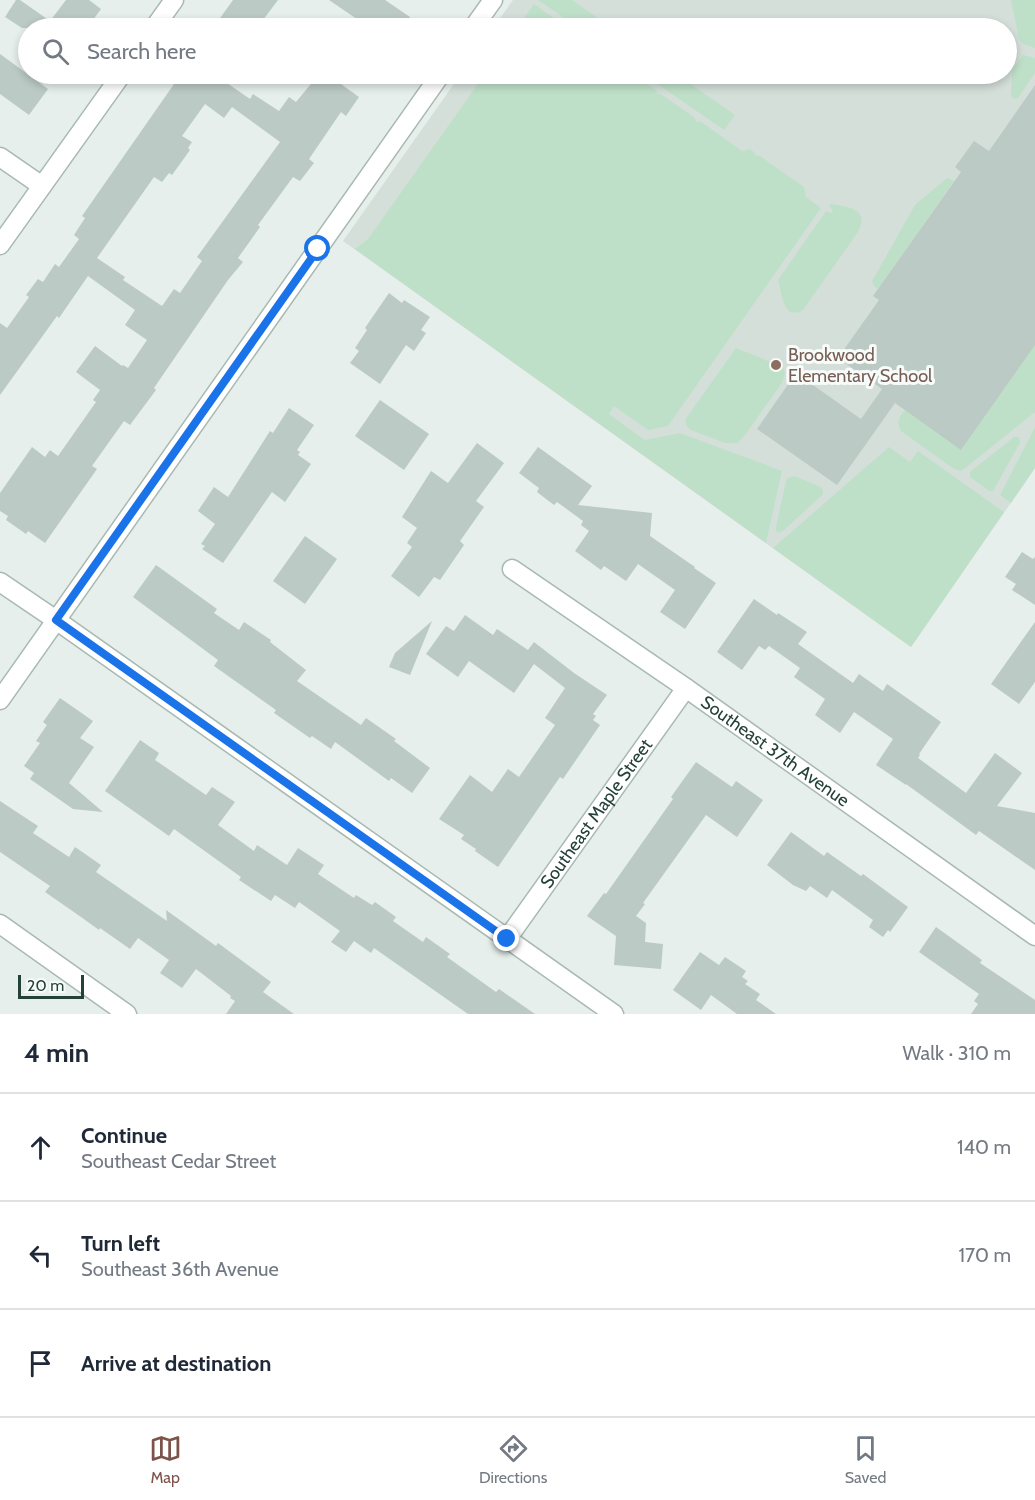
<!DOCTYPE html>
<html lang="en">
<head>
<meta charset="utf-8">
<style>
  :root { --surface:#fff; --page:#f6f6f7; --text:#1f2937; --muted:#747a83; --line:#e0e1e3; --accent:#7f5249 }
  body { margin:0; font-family:Cabin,sans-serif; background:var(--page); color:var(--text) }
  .scale { position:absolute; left:18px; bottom:15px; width:66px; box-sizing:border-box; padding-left:6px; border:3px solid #24423a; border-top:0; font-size:16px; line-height:21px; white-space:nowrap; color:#24423a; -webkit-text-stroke:4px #f7fbf9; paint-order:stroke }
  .stop { position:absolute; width:18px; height:18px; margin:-14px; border:4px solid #1a73e8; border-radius:50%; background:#fff }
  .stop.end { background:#1a73e8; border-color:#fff; box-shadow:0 2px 6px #0008 }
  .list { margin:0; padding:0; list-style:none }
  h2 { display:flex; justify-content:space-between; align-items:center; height:78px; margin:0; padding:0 24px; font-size:26px }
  h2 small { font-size:20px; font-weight:400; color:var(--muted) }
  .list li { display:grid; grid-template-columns:39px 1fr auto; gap:18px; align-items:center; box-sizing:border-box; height:108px; padding:0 24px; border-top:2px solid var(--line) }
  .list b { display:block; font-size:22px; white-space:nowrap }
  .list p { margin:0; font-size:20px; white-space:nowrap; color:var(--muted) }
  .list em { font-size:20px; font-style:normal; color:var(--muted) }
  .icon { flex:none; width:33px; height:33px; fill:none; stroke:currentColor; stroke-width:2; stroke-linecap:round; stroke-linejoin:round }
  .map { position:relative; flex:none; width:1035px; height:1014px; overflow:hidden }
  .search { position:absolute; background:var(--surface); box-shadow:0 3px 9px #0003; left:18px; right:18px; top:18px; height:66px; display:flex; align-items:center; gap:15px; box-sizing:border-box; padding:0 21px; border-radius:33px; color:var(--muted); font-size:22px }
  .sheet { height:402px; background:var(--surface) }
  nav { display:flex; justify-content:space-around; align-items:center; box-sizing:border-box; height:84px; border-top:2px solid var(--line); background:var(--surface); font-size:16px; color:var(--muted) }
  nav a { display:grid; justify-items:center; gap:3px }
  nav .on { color:var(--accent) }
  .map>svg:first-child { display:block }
  .built { fill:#d4dfda }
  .green { fill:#bfe0c8 }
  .building { fill:#bbcac4; fill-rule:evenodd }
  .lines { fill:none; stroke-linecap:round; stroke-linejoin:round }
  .minor-casing { stroke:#a8b8b2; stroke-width:21 }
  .minor { stroke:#fff; stroke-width:18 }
  .route { stroke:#1a73e8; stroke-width:8 }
  .education-dot { fill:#8d6e63; stroke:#f7fbf9; stroke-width:2 }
  .labels { text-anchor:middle; stroke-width:6; stroke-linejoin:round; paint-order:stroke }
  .education-label { font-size:18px; fill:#785e54; stroke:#f7fbf9; text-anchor:start }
  .street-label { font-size:18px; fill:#24423a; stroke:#f7fbf9 }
</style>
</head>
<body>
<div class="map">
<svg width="1035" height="1014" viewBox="0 0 1035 1014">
  <rect width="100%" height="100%" fill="#e6efeb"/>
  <!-- built -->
  <path class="built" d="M513 0H1035V468L911 647 343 241 461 74H1006V28H493Z"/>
  <!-- green -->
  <g class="green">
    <path d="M538 0H572L612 28H579Z"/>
    <path d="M1011 0H1035V48L1023 44 1019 39Z"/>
    <path d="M534 4 568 28H517Z"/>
    <path d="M1023 55 1035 58V73L1018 98 1014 99 1011 96 1012 70Z"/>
    <path d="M485 74H632L656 90 657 94H661L695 118 696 122 700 121 742 151 750 149 755 153 756 156H760L804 187 806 197 821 208 668 426 648 430 614 406 609 414 645 440 680 433 782 471 766 543 355 249 368 239Z"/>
    <path d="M643 74H676L735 115 724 130Z"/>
    <path d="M947 178 954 181 878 289 874 286 872 281 915 205Z"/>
    <path d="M831 204C848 207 870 208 858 232L803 310C783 322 782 293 778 280L826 211 831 213 833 210 829 207Z"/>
    <path d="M1035 345V412L964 469 960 471 954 469 901 431C896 422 899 417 905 410Z"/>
    <path d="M736 348 778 365 783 368 785 373 782 383 745 435 738 443H725L691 430C686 427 684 422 687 417Z"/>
    <path d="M1035 427V468L1011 503 1000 495Z"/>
    <path d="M1014 437H1019L1020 443 993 491H989L970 477V473L971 471Z"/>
    <path d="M889 447 910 462 918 451 1004 512 911 647 773 548Z"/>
    <path d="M794 476 821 487 823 490V494L783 531 778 533 776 530V527L786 481 788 478Z"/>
  </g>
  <!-- building -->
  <g class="building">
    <path d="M16 0H20L50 21 66 0H89L101 9 87 28H22L5 17Z"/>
    <path d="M233 0H278L257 28H213Z"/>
    <path d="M329 0H385L410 17 402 28H370Z"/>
    <path d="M0 54 48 89 29 115 0 94Z"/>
    <path d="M181 74H214L250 99 253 94 279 111 289 97 296 102 315 79 321 83 327 74 359 97 346 116 341 112 309 159 314 163 300 181 293 177 258 225 260 227 238 258 243 262 228 280 154 388 156 390 130 425 124 421 92 466 97 469 45 543 28 531 26 534 6 520 8 516 0 511V493L32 447 45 457 50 450 58 456 96 402 93 400 100 390 76 372 95 346 122 366 123 365 128 368 147 340 125 325 135 310 88 276 59 318 57 316 0 395V323L7 328 29 297 26 295 38 279 43 282 55 264 59 267 79 239 74 235 85 218 82 216ZM205 104 224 118 232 107 280 142 197 257 202 261 180 293 174 289 162 306 123 280 125 277 97 258 154 177 162 182 169 173 172 175 190 150 188 148 192 142 182 136Z"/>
    <path d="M1035 85V345L961 450 895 403 837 485 757 429 796 373 861 419 882 389 838 358 879 300 873 296 961 172 955 167 974 141 989 151Z"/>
    <path d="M389 293 402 303 404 300 430 317 421 330 426 333 414 351 406 345 380 384 350 363 359 351 355 348 367 330 365 328Z"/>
    <path d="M380 400 429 434 404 470 355 436Z"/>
    <path d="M289 408 314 425 297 450 300 452 298 455 311 464 285 502 272 492 223 563 202 549 205 546 201 544 215 524 198 511 214 487 228 497 270 431 273 433Z"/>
    <path d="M477 443 504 463 476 501 484 507 460 541 464 545 440 580 434 577 419 597 391 576 412 547 407 543 417 528 402 517 431 471 448 483Z"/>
    <path d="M538 447 592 486 578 505 652 513 650 536 695 567 694 568 716 583 685 629 660 612 675 590 638 564 626 581 604 566 601 570 575 551 589 531 581 525 583 521 557 502 554 505 537 492 539 488 519 473Z"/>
    <path d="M305 536 337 559 305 604 273 581Z"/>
    <path d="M1022 552 1033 559 1035 557V605L1012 590 1016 584 1005 577Z"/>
    <path d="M156 565 217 609 214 613 239 630 244 622 271 640 270 642 306 670 297 681 361 725 366 718 396 739 394 741 430 768 412 793 391 778 389 781 335 742 331 749 312 736 310 738 274 713 276 710 214 666 218 660 133 597Z"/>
    <path d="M754 599 777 615 778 613 807 632 798 644 853 683 859 674 883 691 887 684 941 722 919 754 920 755 918 758 966 793 995 753 1022 773 997 806 1035 813V870L979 831 976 835 906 784V785L876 765 893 739 854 712 840 733 815 715 825 699 794 677 800 668 769 646 765 650 759 646 742 670 717 652Z"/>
    <path d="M465 615 493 635 497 629 528 650 534 642 574 673 607 695 593 714 596 716 593 720 600 725 563 779 560 777 498 867 475 851 476 849 461 839 464 835 439 819 470 775 492 792 508 769 519 777 555 725 545 718 565 688 534 664 514 693 469 661 458 677 426 654 446 626 454 631Z"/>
    <path d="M432 621 410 675 389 667 395 653Z"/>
    <path d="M1035 622V682L1019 704 991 684Z"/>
    <path d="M60 698 93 721 80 738 94 747 69 783 103 812 73 809 30 779 34 773 24 766 40 743 36 741 47 725 43 722Z"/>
    <path d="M140 740 159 753 155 760 206 795 212 787 235 802 218 825 254 851 257 845 287 865 298 848 324 865 318 874 354 898 356 895 372 905 375 902 396 917 393 921 423 942 426 937 450 954 447 957 496 992 499 989 535 1014H468L374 948 371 953 354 941 346 952 331 942 340 931 299 902 295 908 275 895 271 901 239 880 241 877 174 829 169 836 105 791Z"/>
    <path d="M696 762 732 787 736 781 763 800 737 837 706 815 643 903 645 904 636 916 646 923 645 942 663 944 661 969 614 965 616 936 587 916 604 893 606 894 673 799 671 797Z"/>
    <path d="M0 801 38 826 33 833 69 857 75 847 101 865 96 872 167 921 166 910 216 946 218 943 271 982 263 992 294 1014H226L235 1001 230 998 231 996 196 969 182 988 160 973 169 960 138 938 130 949 100 928 99 930 81 917 45 892 50 886 0 852Z"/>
    <path d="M791 832 824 856 827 852 861 876 863 874 908 907 890 932 888 930 883 937 869 927 873 920 832 890 827 898 810 886 806 891 793 885 767 865Z"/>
    <path d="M936 927 982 960 980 963 1035 1000V1014H971L978 1004 974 1001 979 994 919 952Z"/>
    <path d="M700 952 719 965 725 957 746 971 742 977 748 981 745 984 760 994 756 1000 776 1014H737L711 995 701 1010 673 990Z"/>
  </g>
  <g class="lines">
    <defs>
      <g id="minor">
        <path d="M154 28 174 0"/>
        <path d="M473 28 493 0"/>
        <path d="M0 157 42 186"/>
        <path d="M0 245 122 74"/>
        <path id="s1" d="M512 569 686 688 1035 936"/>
        <path d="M0 582 56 620 614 1014"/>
        <path d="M0 700 441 74"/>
        <path d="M0 924 127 1014"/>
        <path id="s2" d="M507 939 686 688"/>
      </g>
    </defs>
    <!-- minor casing -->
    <use href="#minor" class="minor-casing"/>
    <!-- minor -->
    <use href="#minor" class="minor"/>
  </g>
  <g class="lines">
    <!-- route -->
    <path class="route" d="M318 249 56 620 507 939"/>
  </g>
  <!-- markers -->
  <circle class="education-dot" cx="776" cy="365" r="6"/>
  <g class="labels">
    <!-- education labels -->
    <g class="education-label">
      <text x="788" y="361">Brookwood<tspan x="788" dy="21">Elementary School</tspan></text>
    </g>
    <!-- street labels -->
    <g class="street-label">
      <text dy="6" stroke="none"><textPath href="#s1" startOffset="320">Southeast 37th Avenue</textPath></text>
      <text dy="6" stroke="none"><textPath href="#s2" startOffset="154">Southeast Maple Street</textPath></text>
    </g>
  </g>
</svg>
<div class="scale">20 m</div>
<div class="stop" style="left:318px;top:249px"></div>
<div class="stop end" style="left:507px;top:939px"></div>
<div class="search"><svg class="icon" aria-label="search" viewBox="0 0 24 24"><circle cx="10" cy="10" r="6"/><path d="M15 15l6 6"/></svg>Search here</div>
</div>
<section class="sheet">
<h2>4 min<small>Walk · 310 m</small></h2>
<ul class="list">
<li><svg class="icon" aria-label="ahead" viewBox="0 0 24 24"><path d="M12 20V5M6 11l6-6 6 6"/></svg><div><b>Continue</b><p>Southeast Cedar Street</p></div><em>140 m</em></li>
<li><svg class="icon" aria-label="left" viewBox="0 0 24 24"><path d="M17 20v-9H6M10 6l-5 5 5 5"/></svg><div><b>Turn left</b><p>Southeast 36th Avenue</p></div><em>170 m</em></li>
<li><svg class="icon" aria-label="arrive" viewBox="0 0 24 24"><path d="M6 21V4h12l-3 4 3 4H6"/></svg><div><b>Arrive at destination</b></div></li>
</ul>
</section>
<nav>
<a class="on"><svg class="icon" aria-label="map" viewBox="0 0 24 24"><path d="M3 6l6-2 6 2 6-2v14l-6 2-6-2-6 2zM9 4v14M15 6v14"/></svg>Map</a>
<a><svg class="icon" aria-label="directions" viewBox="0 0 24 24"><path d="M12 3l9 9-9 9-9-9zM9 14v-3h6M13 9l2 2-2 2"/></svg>Directions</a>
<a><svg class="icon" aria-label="saved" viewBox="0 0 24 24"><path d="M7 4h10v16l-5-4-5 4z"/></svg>Saved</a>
</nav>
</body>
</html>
